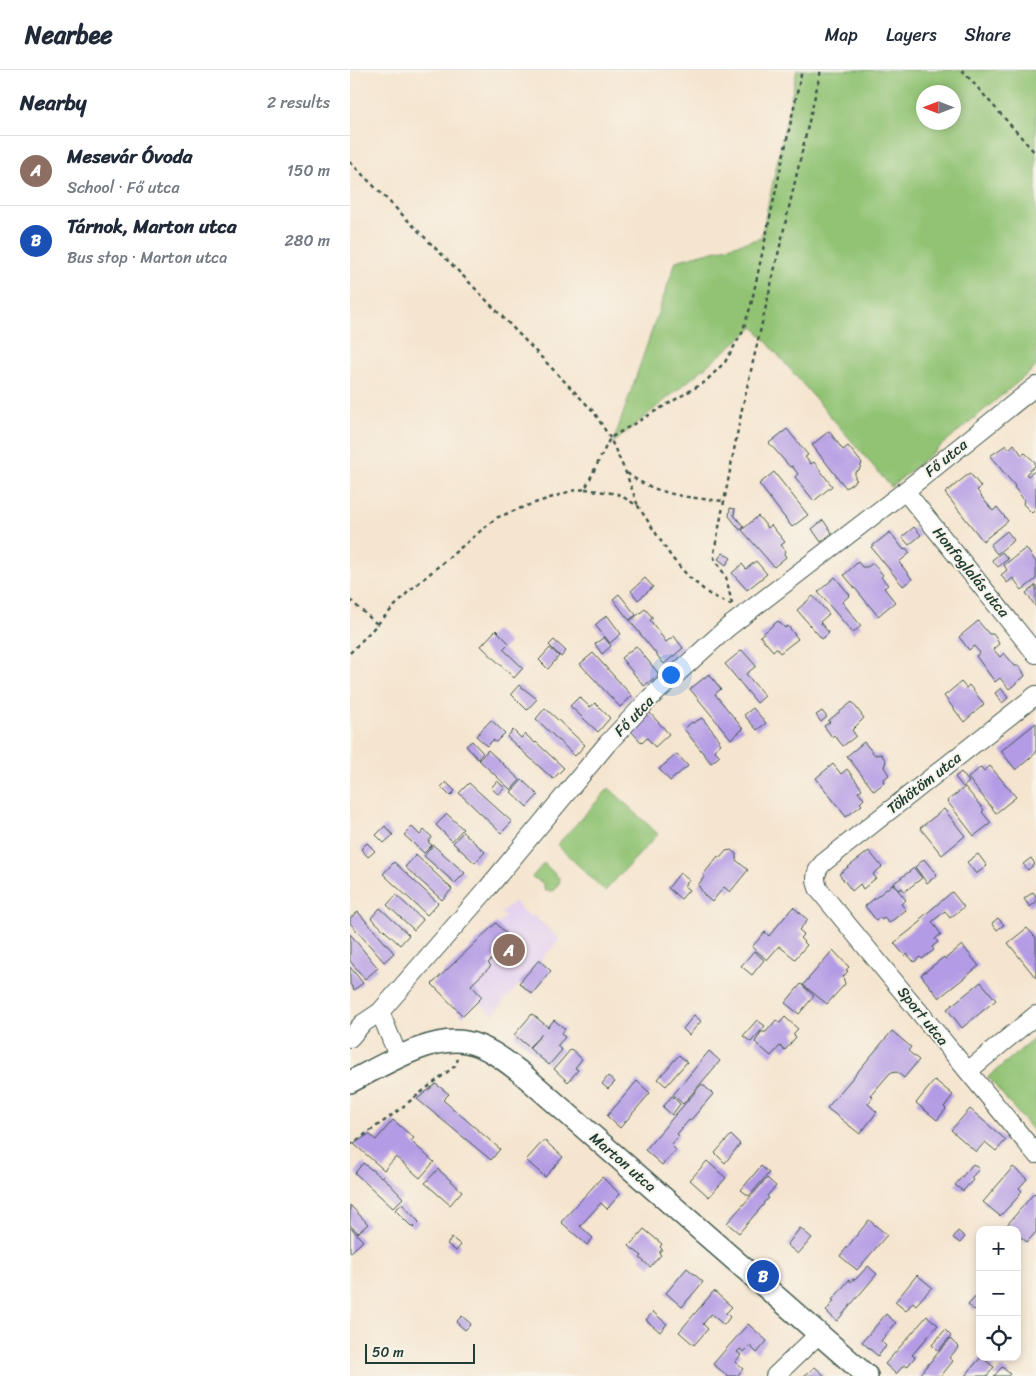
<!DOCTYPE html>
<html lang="en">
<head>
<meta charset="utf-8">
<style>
  :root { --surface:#fff; --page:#f2f2f3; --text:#1f2937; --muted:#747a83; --line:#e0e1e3; --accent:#7c3aed }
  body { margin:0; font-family:Sriracha,sans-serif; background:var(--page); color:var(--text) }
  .controls { position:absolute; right:15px; bottom:15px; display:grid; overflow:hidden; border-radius:10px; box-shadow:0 2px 8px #0003 }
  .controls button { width:45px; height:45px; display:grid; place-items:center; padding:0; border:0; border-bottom:1px solid var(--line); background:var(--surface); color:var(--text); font:25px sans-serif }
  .compass { position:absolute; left:566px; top:15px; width:45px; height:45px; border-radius:50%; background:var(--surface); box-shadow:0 2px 8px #0003; rotate:270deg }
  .scale { position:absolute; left:15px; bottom:12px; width:110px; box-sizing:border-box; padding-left:5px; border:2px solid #1f3d34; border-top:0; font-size:14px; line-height:18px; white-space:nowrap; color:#1f3d34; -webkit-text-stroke:4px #f7f3e8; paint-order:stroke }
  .you { position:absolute; left:320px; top:604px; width:18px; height:18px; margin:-12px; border:4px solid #fff; border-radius:50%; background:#1a73e8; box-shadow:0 0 0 8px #1a73e833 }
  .badge { display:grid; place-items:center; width:32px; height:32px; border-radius:50%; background:var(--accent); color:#fff; font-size:16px; font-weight:700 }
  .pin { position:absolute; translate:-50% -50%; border:2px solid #fff; box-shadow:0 1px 5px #0006 }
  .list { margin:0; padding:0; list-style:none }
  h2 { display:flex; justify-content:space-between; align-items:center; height:65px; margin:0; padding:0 20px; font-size:21px }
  h2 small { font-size:16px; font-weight:400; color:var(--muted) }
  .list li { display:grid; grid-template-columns:32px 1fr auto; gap:15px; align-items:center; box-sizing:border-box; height:70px; padding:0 20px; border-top:1px solid var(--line) }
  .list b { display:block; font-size:19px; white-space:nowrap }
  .list p { margin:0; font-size:16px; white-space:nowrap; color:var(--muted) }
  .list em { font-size:16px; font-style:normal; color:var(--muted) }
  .icon { flex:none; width:28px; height:28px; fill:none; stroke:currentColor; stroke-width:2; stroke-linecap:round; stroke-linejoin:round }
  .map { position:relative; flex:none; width:686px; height:1306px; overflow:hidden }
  header { display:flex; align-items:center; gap:30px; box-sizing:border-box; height:70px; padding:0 25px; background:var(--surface); border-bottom:1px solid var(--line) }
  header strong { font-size:24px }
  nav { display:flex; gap:28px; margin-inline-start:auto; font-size:18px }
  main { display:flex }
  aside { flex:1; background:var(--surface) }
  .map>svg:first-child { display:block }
  .built { fill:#e5d3f0 }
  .green { fill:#91c373; stroke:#588054; fill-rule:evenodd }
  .building { fill:#b49be5 }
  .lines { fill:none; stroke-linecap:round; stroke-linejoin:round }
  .minor-casing { stroke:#3f564b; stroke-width:20 }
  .tertiary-casing { stroke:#3f564b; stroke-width:24 }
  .path { stroke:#3f564b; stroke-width:2.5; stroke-dasharray:4 4; stroke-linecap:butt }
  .minor { stroke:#fff; stroke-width:18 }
  .tertiary { stroke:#fff; stroke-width:21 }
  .labels { text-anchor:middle; stroke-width:4; stroke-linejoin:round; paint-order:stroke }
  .street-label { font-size:15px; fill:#1f3d34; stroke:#f7f3e8 }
</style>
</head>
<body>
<header>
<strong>Nearbee</strong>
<nav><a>Map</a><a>Layers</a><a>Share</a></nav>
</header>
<main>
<aside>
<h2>Nearby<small>2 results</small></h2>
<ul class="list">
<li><span class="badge" style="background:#8d6e63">A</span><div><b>Mesevár Óvoda</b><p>School · Fő utca</p></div><em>150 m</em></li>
<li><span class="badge" style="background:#1a4fb4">B</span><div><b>Tárnok, Marton utca</b><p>Bus stop · Marton utca</p></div><em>280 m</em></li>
</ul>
</aside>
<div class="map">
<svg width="686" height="1306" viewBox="0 0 686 1306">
  <rect width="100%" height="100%" fill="#f7f3e8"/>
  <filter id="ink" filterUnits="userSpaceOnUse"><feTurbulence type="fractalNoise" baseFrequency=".02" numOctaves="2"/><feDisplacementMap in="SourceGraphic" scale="10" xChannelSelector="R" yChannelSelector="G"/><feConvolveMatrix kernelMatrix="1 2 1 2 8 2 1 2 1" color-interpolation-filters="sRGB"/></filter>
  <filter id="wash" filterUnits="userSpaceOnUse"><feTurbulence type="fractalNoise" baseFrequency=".0096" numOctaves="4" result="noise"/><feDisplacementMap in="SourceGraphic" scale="20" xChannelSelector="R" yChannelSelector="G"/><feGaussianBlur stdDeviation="1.12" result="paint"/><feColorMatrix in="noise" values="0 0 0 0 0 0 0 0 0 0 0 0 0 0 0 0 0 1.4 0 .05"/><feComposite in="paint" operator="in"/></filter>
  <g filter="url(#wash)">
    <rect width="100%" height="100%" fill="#f5e5cf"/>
    <!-- built -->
    <path class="built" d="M164 831 180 848 183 845 210 869 143 944 128 932 113 946 82 914 146 853 148 854 155 847 151 843Z"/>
    <!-- green -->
    <g class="green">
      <path d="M447 0H686V297L541 417 404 257 263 373 326 191 411 168ZM604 22V52H574V22Z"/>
      <path d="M259 718 308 764 255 821 207 775Z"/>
      <path d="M194 793 210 809 209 813 203 821H195L193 813 182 807Z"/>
      <path d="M686 967V1065L638 1007Z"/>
    </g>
    <g id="blocks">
      <!-- building -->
      <g class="building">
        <path d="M437 359 458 385 455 387 461 394 464 392 482 416 464 431 445 407 448 404 442 396 440 397 419 373Z"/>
        <path d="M479 361 493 380 498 376 512 393 509 400 505 402V408L507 410 496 418 462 375Z"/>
        <path d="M664 374 672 385 675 383 685 392V396L676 404 678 406 686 400V439L682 443 673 434 674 430 664 417 665 416 640 386 656 375 659 379Z"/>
        <path d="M424 402 458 445 442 457 409 414Z"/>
        <path d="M620 403 631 417 627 420 634 430 643 441 647 437 658 451 633 471 595 423Z"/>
        <path d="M380 438 385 439 384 445 394 457 390 460 379 446Z"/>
        <path d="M408 446 418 458 421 455 435 472 431 475 436 481 434 484 436 487 424 497 392 460Z"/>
        <path d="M473 450 482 463 471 472 462 459Z"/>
        <path d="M564 457 571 465 559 475 552 467Z"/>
        <path d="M657 461 664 470 647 484 640 475Z"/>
        <path d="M540 462 554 480 556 478 560 483 549 492 562 509 553 516 521 477Z"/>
        <path d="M676 478 686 492V509L672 520 663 508 657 513 651 505 657 500 654 495Z"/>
        <path d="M652 482 658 489 648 497 642 490Z"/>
        <path d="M373 483 381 488 376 495 368 489Z"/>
        <path d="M406 491 417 504 397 520 382 503 392 494 396 499Z"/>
        <path d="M508 492 512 497H517L523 493 533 505 531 507 538 515 534 518 545 532 528 546 494 505Z"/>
        <path d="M485 507 500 525 492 532 511 556 503 563 468 522Z"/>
        <path d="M295 508 303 517 288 530 281 521Z"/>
        <path d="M686 515V537L676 523Z"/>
        <path d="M269 524 286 545 279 550 263 529Z"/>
        <path d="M463 526 479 544 470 552 479 563 472 569 447 540Z"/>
        <path d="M295 539 303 548 300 550 316 572 324 566 333 578 314 594 280 551Z"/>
        <path d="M257 545 271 564 260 573 245 555Z"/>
        <path d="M428 551 435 558 438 556 448 569 430 583 426 578 423 581 410 566Z"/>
        <path d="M628 551 639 564H643L646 568 649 574 643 579 650 587 654 583 665 596H669L672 600 675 606 659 619 650 608 645 612 626 586 630 583 624 576 619 580 609 567Z"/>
        <path d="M146 560 159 573 153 579 173 598 164 608 131 576Z"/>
        <path d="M254 567 261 576 252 584 245 574Z"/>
        <path d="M204 570 216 581 211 587 199 575Z"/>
        <path d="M286 576 309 604 294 616 271 588Z"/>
        <path d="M200 578 209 586 198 599 189 590Z"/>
        <path d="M392 580 406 596 396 604 415 626 407 633 375 594Z"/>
        <path d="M243 583 282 626 270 637 230 594Z"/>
        <path d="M359 604 371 619 365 624 393 659 381 669 340 619Z"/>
        <path d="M611 612 616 618 619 615 634 634 614 652 594 626Z"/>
        <path d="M169 615 187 629 177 640 161 624Z"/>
        <path d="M651 618 658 628 652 633 645 623Z"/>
        <path d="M229 627 240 637 245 633 260 648 248 662 220 636Z"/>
        <path d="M502 632 514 648 502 660 506 666 493 676 484 665 482 667 474 656 480 652 478 651Z"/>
        <path d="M195 638 235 675 225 686 186 649Z"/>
        <path d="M403 638 416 653 407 660 394 645Z"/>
        <path d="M472 641 477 647 471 652 466 645Z"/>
        <path d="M299 642 319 664 305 677 297 668 292 673 281 661Z"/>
        <path d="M352 648 370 670H368L371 674 364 680 370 686 361 693 334 659 342 652 343 653Z"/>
        <path d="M141 650 155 663 146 672 143 670 137 676 126 666Z"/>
        <path d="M686 653V683L666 700 651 681Z"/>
        <path d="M163 660 171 668 175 664 185 673 186 672 214 698 203 709 157 667Z"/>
        <path d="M122 671 133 683 128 689 116 676Z"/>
        <path d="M514 672 525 685 531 684 536 691 534 697 539 705 533 710 534 713 524 721 497 686Z"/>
        <path d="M138 680 170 710 161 720 129 690Z"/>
        <path d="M327 684 338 696 320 711 309 699Z"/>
        <path d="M483 694 491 704 497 699 512 719 508 722 514 729 510 733 512 735 496 747 466 708Z"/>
        <path d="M640 696 666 727 646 743 618 708 631 697 634 701Z"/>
        <path d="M611 702 619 712 613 717 605 707Z"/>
        <path d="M172 710 188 725 177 737 161 722Z"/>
        <path d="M147 711 155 718 148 724 141 718Z"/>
        <path d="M96 712 105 721 100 726 91 717Z"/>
        <path d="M119 713 162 752 151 763 109 723Z"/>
        <path d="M615 717 634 740 632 742 641 753 624 766 597 731Z"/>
        <path d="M594 739 615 766 592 785 570 758Z"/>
        <path d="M97 744 113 759 102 771 86 755Z"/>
        <path d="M35 756 43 765 34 773 26 765Z"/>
        <path d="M62 757 70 765 74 760 82 767 78 772 82 775 74 783 54 765Z"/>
        <path d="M113 762 135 782 125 793 103 773Z"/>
        <path d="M17 773 25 781 18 787 11 779Z"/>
        <path d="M83 775 115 803 105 813 74 786Z"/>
        <path d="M381 780 386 784V790L398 800 380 822 374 817 362 832 355 826 348 815 355 806 353 805 368 786 370 788 376 781Z"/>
        <path d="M519 781 532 797 523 804 526 808 513 819 510 814 502 821 489 804Z"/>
        <path d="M628 784 637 796 626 804 617 792Z"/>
        <path d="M66 785 102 819 92 830 55 797Z"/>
        <path d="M681 788 685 794 678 800 673 794Z"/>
        <path d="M574 789 587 805 577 813 565 797Z"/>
        <path d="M44 792 88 833 77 845 33 804Z"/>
        <path d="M564 798 572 808 554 822 552 818 549 820 544 813Z"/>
        <path d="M330 803 339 810 334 816 339 820 331 829 318 818Z"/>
        <path d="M543 814 556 830 551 834 556 840 539 853 534 848 532 850 530 847 526 850 515 836Z"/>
        <path d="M602 822 614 837 600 848 595 841 582 852 591 864 585 869 588 872 582 877 584 880 572 889 570 887 564 892 557 884 555 886 544 873 572 851 570 849Z"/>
        <path d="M683 822 686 826V832L680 837 674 829Z"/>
        <path d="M46 825 73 850 64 860 37 835Z"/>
        <path d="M443 837 458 850 449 860 454 864 450 868 457 875 445 889 429 876 417 890 402 877 415 862 419 866Z"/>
        <path d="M30 838 59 865 50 875 21 848Z"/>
        <path d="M8 842 44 883 34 892 0 853V848Z"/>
        <path d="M648 848 654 855 647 860 642 853Z"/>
        <path d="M146 853 162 870 138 893 141 896 121 915 132 927 113 946 82 914Z"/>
        <path d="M677 858 686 868V908L658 873Z"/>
        <path d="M0 864 28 898 15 909 0 891Z"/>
        <path d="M612 875 629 896 589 928 571 905 594 887 595 889Z"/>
        <path d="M483 880 499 897 496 900 498 901 493 907 495 914 477 934 453 915Z"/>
        <path d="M404 881 414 890 402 905 391 896Z"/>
        <path d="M189 890 201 901 182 924 169 913Z"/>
        <path d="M0 897 13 913 4 920 0 914Z"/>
        <path d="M631 912 646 930 612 958 597 939Z"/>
        <path d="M451 914 464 926 449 944 435 933Z"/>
        <path d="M182 944 198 957 204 950 215 959 211 964 215 967 207 976 212 980 199 995 179 978 192 964 179 977 164 965Z"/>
        <path d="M344 945 351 951 339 965 333 959Z"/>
        <path d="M435 947 448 959 443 964 446 967 435 980 430 976 421 986 405 972 411 962H416L426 950 430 953Z"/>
        <path d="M407 950 415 956 401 972 393 966Z"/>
        <path d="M542 961 561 977 558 981 569 990 554 1008 547 1002 540 1003 521 1025 523 1027 518 1034 527 1042 510 1064 477 1038Z"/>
        <path d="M221 979 232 989 225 998 228 1000 218 1012 204 999Z"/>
        <path d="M359 981 370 991 333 1034 323 1025Z"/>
        <path d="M329 985 337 992 316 1016 308 1009Z"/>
        <path d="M258 1006 265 1012 258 1019 252 1014Z"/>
        <path d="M585 1010 603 1025 594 1037 596 1039 587 1050 566 1033Z"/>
        <path d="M287 1011 300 1023 270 1058 257 1046Z"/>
        <path d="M86 1014 99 1024 93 1030 150 1079 141 1090 67 1029Z"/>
        <path d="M352 1014 363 1024 340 1051 339 1050 327 1064 329 1066 321 1075 326 1080 312 1095 295 1080Z"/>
        <path d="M322 1026 330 1034 322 1045 313 1037Z"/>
        <path d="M620 1039 656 1070 646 1081 635 1072 626 1082 601 1060Z"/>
        <path d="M43 1050 64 1068 61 1071 84 1092 70 1108 46 1087 34 1100 4 1074 19 1064 26 1070Z"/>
        <path d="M381 1065 390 1074 375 1093 365 1083Z"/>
        <path d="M194 1070 213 1087 195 1107 176 1090Z"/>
        <path d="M357 1091 376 1108 359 1127 340 1110Z"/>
        <path d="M13 1093 31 1107 32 1106 53 1128 43 1138 5 1103Z"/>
        <path d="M623 1094 629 1099 621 1108 623 1110 613 1121 605 1115Z"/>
        <path d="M411 1096 419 1103 399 1126 391 1120Z"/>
        <path d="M663 1097 677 1109 669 1118 672 1121 669 1124 670 1125 650 1146 633 1132Z"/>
        <path d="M88 1099 112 1121 100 1135 75 1113Z"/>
        <path d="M252 1107 270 1124 257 1139 251 1133 230 1156 243 1168 237 1175 211 1152Z"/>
        <path d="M417 1108 426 1116 417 1126 419 1128 413 1133 414 1134 389 1163 377 1153Z"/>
        <path d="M684 1123 686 1125V1162L677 1172 667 1164V1160H662L657 1155Z"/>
        <path d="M52 1134 69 1152 63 1158 45 1140Z"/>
        <path d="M0 1135 18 1154 8 1163 0 1155Z"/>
        <path d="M519 1150 537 1165 507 1200 490 1186Z"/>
        <path d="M0 1157 13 1171 0 1183Z"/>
        <path d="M450 1158 462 1168 448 1184 437 1175Z"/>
        <path d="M294 1159 312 1174 310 1177 312 1179 309 1183 311 1185 300 1197 290 1188 292 1186 279 1176Z"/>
        <path d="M608 1161 615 1167 610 1173 603 1168Z"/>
        <path d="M102 1168 111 1175 106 1181 97 1174Z"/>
        <path d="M518 1196 527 1204 487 1251 476 1241 484 1231 482 1230 499 1210 501 1212 503 1209 505 1210Z"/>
        <path d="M337 1198 353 1212 332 1237 316 1223Z"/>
        <path d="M567 1205 582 1217 566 1235 563 1232 556 1241 545 1232Z"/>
        <path d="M364 1221 382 1237 376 1243 380 1247 374 1255 361 1244 353 1254 358 1259 344 1275 329 1262Z"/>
        <path d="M630 1222V1234L624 1240 618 1235Z"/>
        <path d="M303 1242 317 1254 310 1262 296 1250Z"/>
        <path d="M536 1244 546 1253 531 1271 536 1276 528 1286 512 1272Z"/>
        <path d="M112 1246 121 1254 115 1260 106 1252Z"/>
        <path d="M577 1246 588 1255 562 1285 565 1287 557 1297 554 1295 546 1304 535 1294Z"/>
        <path d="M398 1254 417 1271 407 1283 400 1276 394 1282 390 1279 387 1282 391 1285 385 1292 393 1299 387 1306H378L363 1294Z"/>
        <path d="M595 1260 601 1266 588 1281 582 1275Z"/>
        <path d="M600 1269 609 1277 599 1288 603 1291 591 1306H568Z"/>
        <path d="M631 1287 644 1297 637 1306H615Z"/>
        <path d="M465 1297 475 1306H454Z"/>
        <path d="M652 1297 660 1304 658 1306H644Z"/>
      </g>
    </g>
  </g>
  <g filter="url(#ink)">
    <use href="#blocks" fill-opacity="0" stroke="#3f564b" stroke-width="1"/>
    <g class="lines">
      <defs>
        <g id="minor">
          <path d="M555 421 686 584"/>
          <path d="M686 625 473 793C465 801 464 809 469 820L686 1084"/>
          <path d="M30 942 49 988"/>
          <path d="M0 968 12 954 30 942 137 819 257 674 300 628 377 558 555 421 686 316"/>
          <path d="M618 1001 686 945"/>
          <path d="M425 1306 470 1263"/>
        </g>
        <path id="tertiary" d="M0 1012C32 996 80 965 116 972 137 976 154 990 170 1002L517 1306"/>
      </defs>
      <!-- minor casing -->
      <use href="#minor" class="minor-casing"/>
      <!-- tertiary casing -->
      <use href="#tertiary" class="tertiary-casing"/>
      <!-- path -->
      <g class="path">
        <path d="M612 0 686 84"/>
        <path d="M0 92 116 209 244 342 260 368 276 403 288 436"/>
        <path d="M277 403C305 425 340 428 374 431"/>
        <path d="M235 419 268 424 288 436 322 488 339 507 359 524 381 535"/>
        <path d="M0 530 27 554"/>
        <path d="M382 534 376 507 364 488V483L392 339 471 0"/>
        <path d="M0 583 59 521 146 448 176 436 221 421 235 419 260 368 355 312 375 292 392 263 401 235 452 0"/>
        <path d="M0 1075 37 1049 105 996 108 989"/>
      </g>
      <!-- minor -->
      <use href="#minor" class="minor"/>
      <!-- tertiary -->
      <use href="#tertiary" class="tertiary"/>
    </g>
  </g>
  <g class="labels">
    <!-- street labels -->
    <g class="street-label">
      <text transform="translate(596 388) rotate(-39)" y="5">Fő utca</text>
      <text transform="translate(621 502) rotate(51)" y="5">Honfoglalás utca</text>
      <text transform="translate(284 646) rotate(-46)" y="5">Fő utca</text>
      <text transform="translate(574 713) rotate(-38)" y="5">Töhötöm utca</text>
      <text transform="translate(573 946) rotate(51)" y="5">Sport utca</text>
      <text transform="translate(273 1092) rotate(41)" y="5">Marton utca</text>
    </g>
  </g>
</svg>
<div class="controls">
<button>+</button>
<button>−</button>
<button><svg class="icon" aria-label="locate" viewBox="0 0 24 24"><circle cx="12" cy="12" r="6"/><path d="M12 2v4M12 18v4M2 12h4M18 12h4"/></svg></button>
</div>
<svg class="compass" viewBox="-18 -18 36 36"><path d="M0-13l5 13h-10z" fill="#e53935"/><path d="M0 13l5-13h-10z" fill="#747a83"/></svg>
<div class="scale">50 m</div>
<div class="you"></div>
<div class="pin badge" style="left:159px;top:880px;background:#8d6e63">A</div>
<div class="pin badge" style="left:413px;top:1206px;background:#1a4fb4">B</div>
</div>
</main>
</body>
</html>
